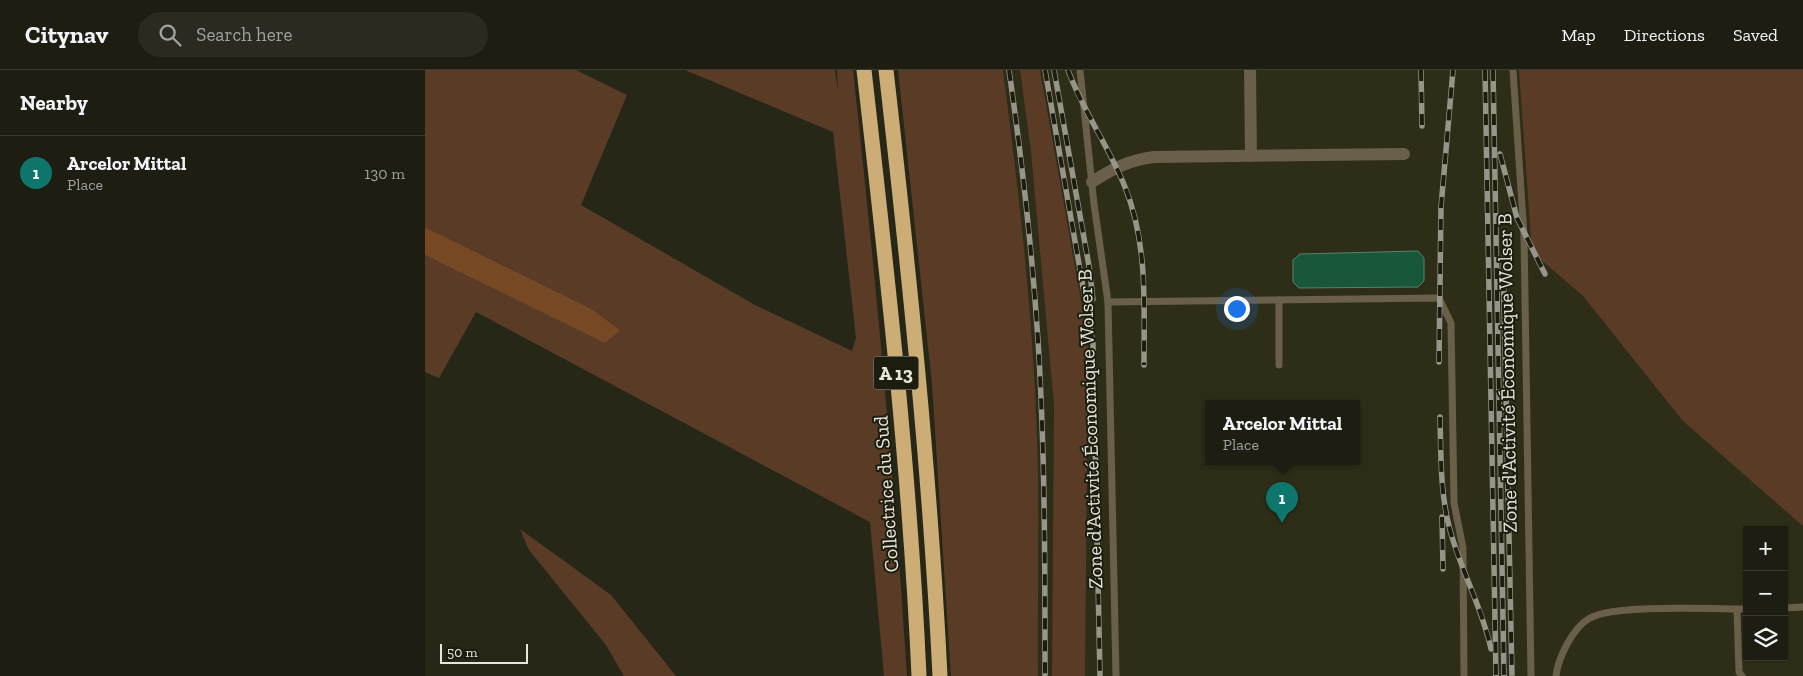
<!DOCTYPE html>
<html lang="en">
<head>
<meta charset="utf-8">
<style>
  :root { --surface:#1d1d12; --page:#2a2a20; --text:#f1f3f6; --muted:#a0a29f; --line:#3b3b32; --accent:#0f766e }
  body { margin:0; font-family:"Zilla Slab",serif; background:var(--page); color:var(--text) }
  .controls { position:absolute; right:15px; bottom:15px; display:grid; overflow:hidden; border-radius:0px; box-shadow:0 1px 4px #0004 }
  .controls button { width:45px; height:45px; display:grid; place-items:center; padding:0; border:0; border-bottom:1px solid var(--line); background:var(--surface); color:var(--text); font:25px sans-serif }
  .scale { position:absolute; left:15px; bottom:12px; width:88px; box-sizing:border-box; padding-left:5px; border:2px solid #e6e6dd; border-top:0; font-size:14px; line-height:18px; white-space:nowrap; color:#e6e6dd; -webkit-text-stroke:4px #1d1d0f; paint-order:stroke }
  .you { position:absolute; left:811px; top:238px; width:18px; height:18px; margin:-12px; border:4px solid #fff; border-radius:50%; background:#1a73e8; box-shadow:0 0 0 8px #1a73e833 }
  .badge { display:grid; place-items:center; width:32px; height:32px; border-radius:50%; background:var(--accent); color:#fff; font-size:16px; font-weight:700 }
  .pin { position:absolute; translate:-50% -41px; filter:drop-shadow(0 1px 2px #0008) }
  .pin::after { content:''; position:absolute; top:26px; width:18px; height:15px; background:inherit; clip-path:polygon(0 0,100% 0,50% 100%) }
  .popup { position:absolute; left:780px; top:330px; width:155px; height:65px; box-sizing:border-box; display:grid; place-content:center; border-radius:0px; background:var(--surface); filter:drop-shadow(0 1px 4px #0005); font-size:16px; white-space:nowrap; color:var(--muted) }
  .popup b { font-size:19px; color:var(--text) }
  .popup::after { content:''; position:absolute; left:50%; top:100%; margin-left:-10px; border:10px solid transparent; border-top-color:var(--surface) }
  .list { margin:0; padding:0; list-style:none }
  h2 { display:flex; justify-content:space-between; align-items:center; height:65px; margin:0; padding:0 20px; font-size:21px }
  h2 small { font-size:16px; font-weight:400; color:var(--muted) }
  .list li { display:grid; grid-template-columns:32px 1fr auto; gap:15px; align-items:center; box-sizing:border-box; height:75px; padding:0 20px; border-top:1px solid var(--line) }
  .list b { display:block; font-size:19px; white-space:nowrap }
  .list p { margin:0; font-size:16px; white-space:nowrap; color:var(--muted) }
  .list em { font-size:16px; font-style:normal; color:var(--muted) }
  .icon { flex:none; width:28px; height:28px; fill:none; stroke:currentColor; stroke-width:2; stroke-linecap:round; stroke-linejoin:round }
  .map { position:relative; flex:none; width:1378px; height:606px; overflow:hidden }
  header { display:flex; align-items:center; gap:30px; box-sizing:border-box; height:70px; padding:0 25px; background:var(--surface); border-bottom:1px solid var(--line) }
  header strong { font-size:24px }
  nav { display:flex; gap:28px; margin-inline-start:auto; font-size:18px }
  .search { width:350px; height:45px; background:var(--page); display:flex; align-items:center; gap:12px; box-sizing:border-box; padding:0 18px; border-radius:28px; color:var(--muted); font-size:19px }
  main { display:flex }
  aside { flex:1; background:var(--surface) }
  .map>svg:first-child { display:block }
  .built { fill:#2e2e18; fill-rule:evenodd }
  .green { fill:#5a3c26 }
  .forest { fill:#764823 }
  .water { fill:#18573a; stroke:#56826b }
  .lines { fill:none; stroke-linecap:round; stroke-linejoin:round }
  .lane { stroke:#6a5f49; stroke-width:7 }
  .street { stroke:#6a5f49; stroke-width:12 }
  .highway { stroke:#cbad75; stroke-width:15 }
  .rail-casing { stroke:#959589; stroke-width:5.5 }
  .rail { stroke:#1d1d0f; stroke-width:4; stroke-dasharray:11; stroke-linecap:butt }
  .labels { text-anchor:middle; stroke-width:4; stroke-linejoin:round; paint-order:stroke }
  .shield { fill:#1d1d0f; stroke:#aaaa9f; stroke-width:1 }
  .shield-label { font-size:19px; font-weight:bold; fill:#e6e6dd }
  .street-label { font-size:20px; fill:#e6e6dd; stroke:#1d1d0f }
</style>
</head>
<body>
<header>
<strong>Citynav</strong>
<div class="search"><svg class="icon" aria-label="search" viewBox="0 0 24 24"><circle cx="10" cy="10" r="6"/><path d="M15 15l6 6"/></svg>Search here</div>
<nav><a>Map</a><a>Directions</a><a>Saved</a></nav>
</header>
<main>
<aside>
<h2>Nearby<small></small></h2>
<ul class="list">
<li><span class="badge">1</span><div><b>Arcelor Mittal</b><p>Place</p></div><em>130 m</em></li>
</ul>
</aside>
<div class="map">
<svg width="1378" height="606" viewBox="0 0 1378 606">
  <rect width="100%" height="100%" fill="#272718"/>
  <!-- built -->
  <g class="built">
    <path d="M578 0H595L606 82 620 217 629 335 627 606H613L612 368 606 268 589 82Z"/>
    <path d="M615 0H1099L1121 179 1180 254 1378 448V606H660L663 279 656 230ZM783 334H931V392H783ZM1322 460H1359V587H1322Z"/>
  </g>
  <!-- green -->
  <g class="green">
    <path d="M0 0H151L202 25 156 135 330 235 427 281 431 268 408 62 260 0H410L413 22 412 0H428C450 202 469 403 482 606H459L445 452 51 242 14 308 0 302V185L58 212 195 260 167 239 0 157Z"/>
    <path d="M473 0H578C594 122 608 245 612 368 615 447 612 527 613 606H526L507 314Z"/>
    <path d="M595 0H615L656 230 663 279 660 606H627L629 335 606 82Z"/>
    <path d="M1094 0H1378V456L1258 351 1158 226 1107 182Z"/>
    <path d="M95 459 186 525 251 606H199L181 575 104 480Z"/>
  </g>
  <!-- forest -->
  <path class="forest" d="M0 157 167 239 195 260 180 273 0 185Z"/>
  <!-- water -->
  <path class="water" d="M993 181 999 188V211L993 217 874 218 868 212V190L875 184Z"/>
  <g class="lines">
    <!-- lane -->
    <g class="lane">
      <path d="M655 0 669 134 683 232 691 606"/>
      <path d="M1088 0 1099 165 1106 606"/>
      <path d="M854 230V295"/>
      <path d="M683 232 1014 228 1026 253 1029 433 1038 478 1039 606"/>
      <path d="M1359 538 1378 537"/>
      <path d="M1312 539 1314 602 1317 606"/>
      <path d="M1131 606C1133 588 1148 557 1165 548 1189 534 1289 539 1322 539"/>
    </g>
    <!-- street -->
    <g class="street">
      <path d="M825 0 826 86"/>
      <path d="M667 112C687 99 704 90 729 87L979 84"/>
    </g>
    <!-- highway -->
    <g class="highway">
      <path d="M439 0C462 201 485 403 494 606"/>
      <path d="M461 0C484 202 505 403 515 606"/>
    </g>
    <defs>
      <g id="rail">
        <path d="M584 0C597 90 607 180 613 270 620 382 620 494 620 606"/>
        <path d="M620 0 668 274 675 606"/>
        <path d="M629 0 664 196 668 229"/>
        <path d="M643 0C658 41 684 77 700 117 723 174 719 235 719 295"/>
        <path d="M996 0 997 56"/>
        <path d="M1060 0 1071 606"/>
        <path d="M1068 0 1079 606"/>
        <path d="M1075 84 1092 148 1120 204"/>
        <path d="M1078 188 1087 606"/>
        <path d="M1014 292 1016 137 1028 0"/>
        <path d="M1015 347C1016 384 1015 424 1025 460 1036 501 1057 537 1066 579"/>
        <path d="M1017 447 1018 499"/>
      </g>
    </defs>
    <!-- rail casing -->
    <use href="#rail" class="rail-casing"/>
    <!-- rail -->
    <use href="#rail" class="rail"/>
  </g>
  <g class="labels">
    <!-- shield labels -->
    <rect class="shield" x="448.5" y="286.5" width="45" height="33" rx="4"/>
    <g class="shield-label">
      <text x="471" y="310">A 13</text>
    </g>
    <!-- street labels -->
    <g class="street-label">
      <text transform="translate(1082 303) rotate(-91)" y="7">Zone d'Activité Économique Wolser B</text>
      <text transform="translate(665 359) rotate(-92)" y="7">Zone d'Activité Économique Wolser B</text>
      <text transform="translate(461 424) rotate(-94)" y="7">Collectrice du Sud</text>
    </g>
  </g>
</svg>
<div class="controls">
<button>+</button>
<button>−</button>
<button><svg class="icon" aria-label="layers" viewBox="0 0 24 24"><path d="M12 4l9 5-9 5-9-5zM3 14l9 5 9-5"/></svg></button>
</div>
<div class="scale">50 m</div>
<div class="you"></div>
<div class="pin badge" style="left:857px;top:453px">1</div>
<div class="popup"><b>Arcelor Mittal</b>Place</div>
</div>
</main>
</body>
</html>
